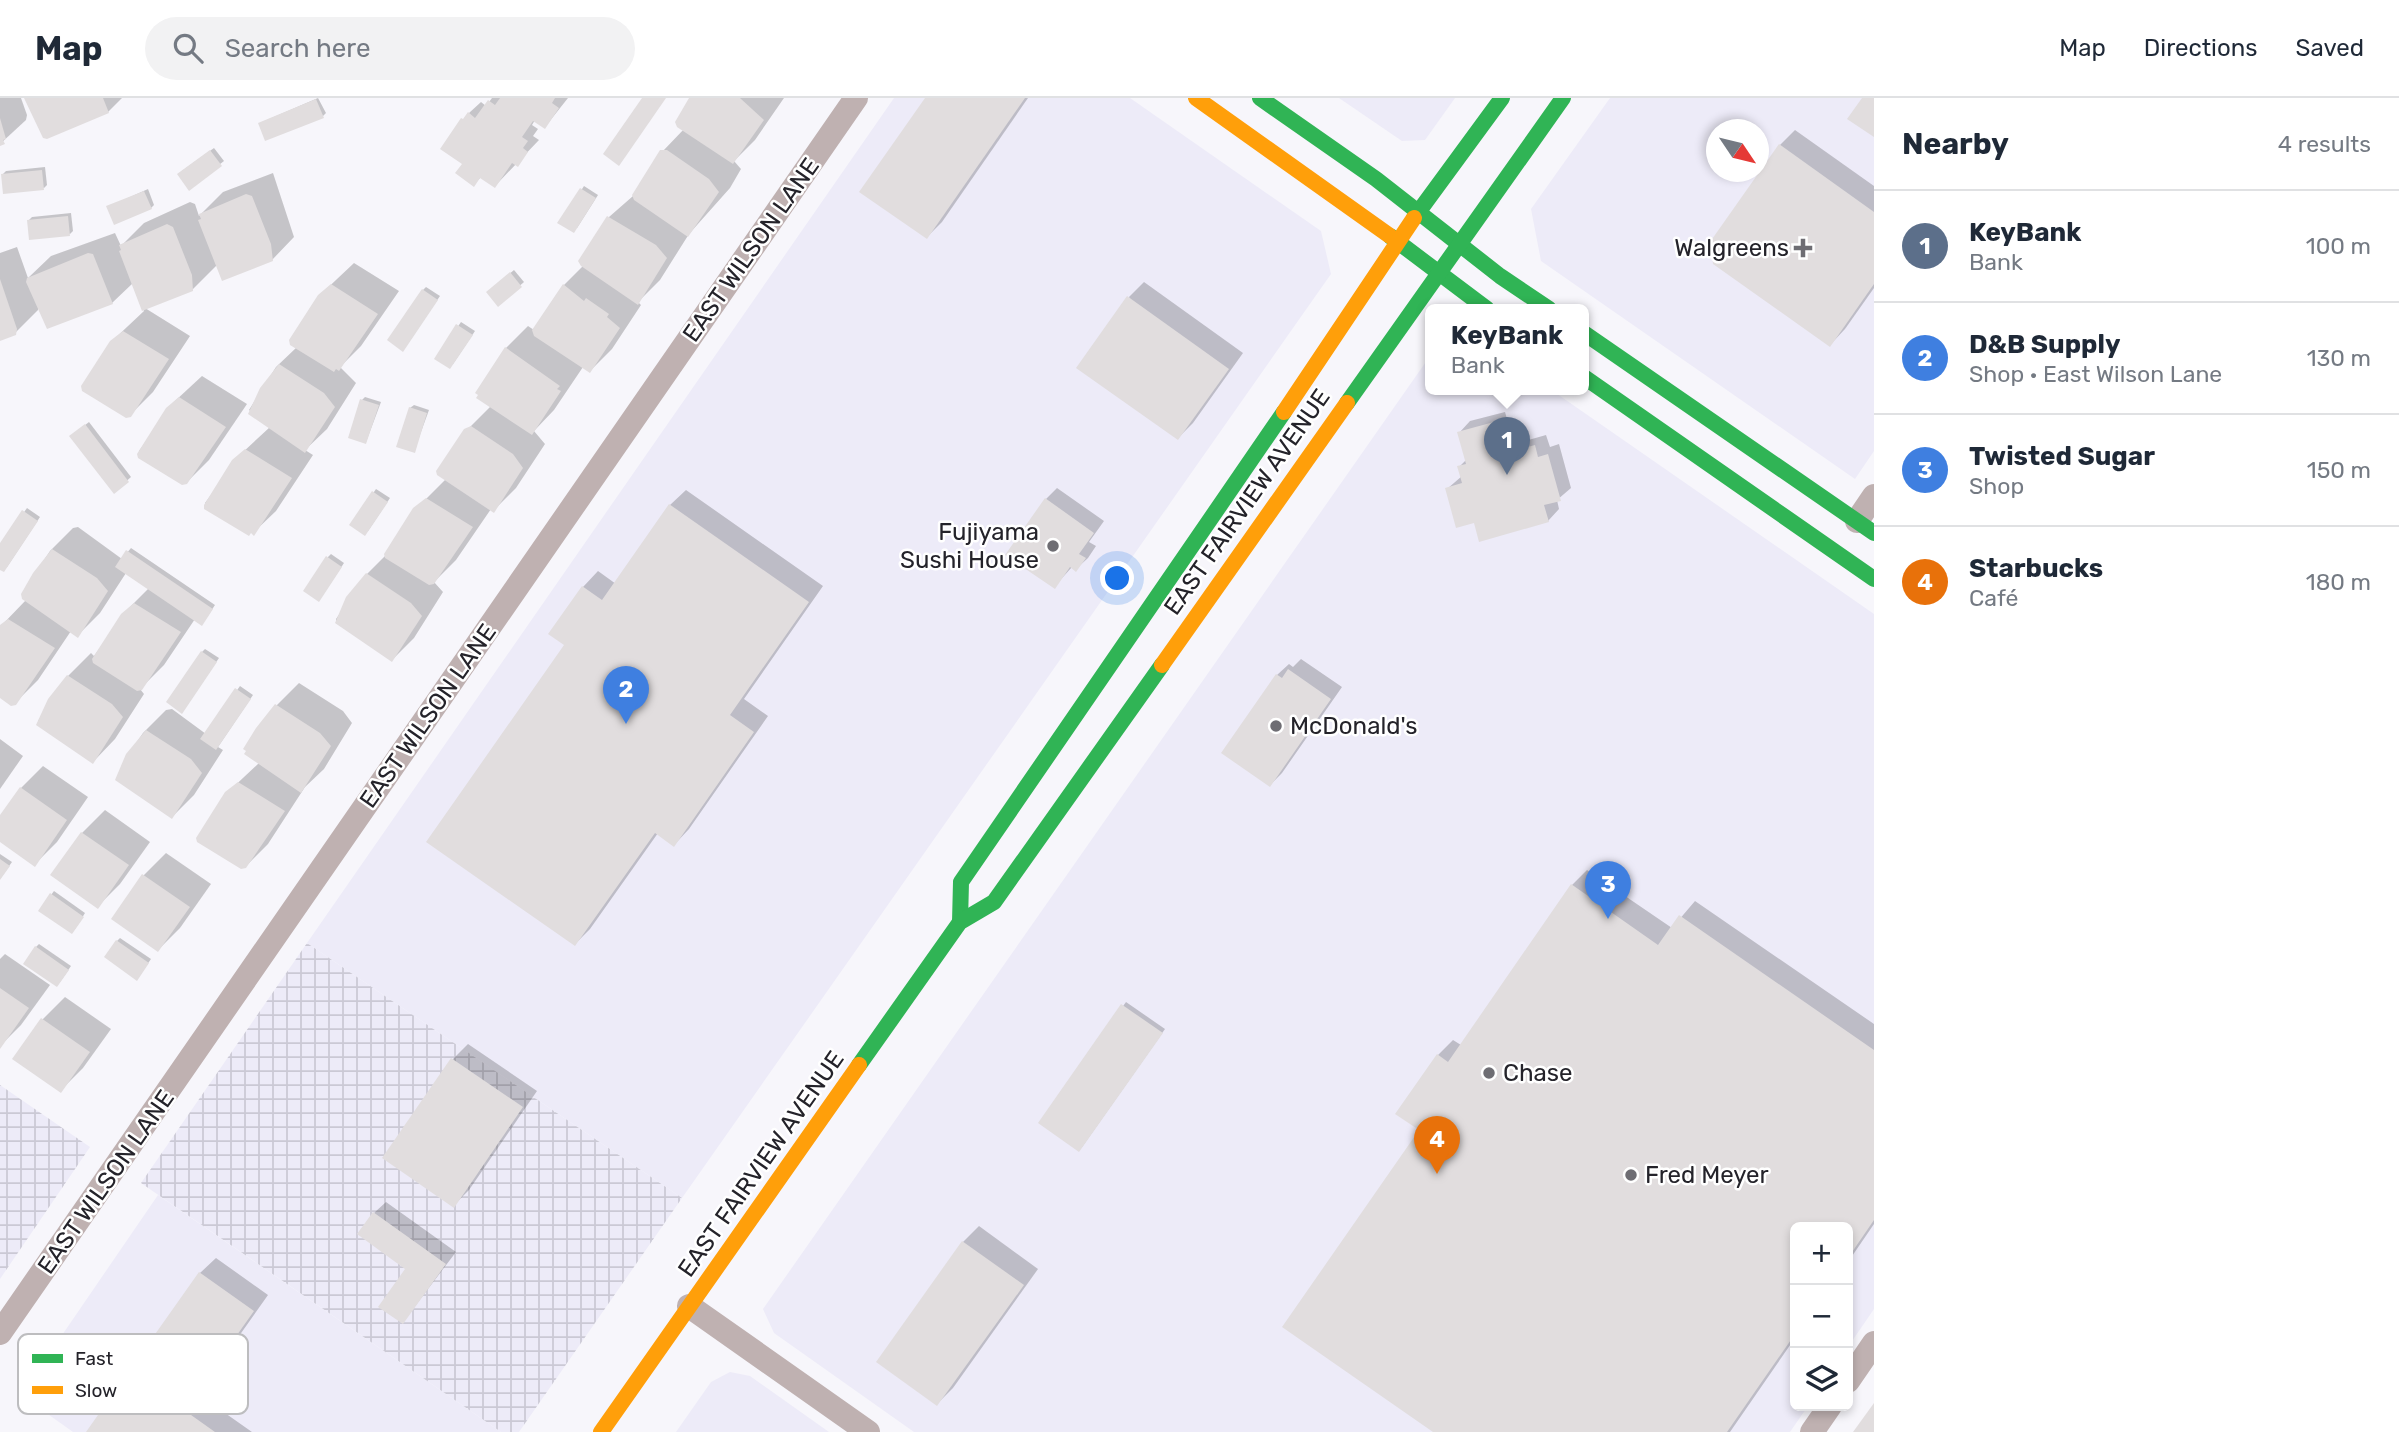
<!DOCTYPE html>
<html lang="en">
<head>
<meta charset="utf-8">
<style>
  :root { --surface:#fff; --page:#f2f2f3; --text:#1f2937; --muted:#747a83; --line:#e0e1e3; --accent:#1a73e8 }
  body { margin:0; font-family:Rubik,sans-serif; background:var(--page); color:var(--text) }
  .controls { position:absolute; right:21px; bottom:21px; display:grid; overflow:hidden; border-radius:10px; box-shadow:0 4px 10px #0003 }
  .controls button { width:63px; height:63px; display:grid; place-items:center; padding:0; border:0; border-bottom:2px solid var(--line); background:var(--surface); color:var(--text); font:35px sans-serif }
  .compass { position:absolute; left:1706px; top:21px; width:63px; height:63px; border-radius:50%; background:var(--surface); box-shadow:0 4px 10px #0003; rotate:125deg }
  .you { position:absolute; left:1118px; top:481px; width:24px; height:24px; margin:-18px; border:5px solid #fff; border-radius:50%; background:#1a73e8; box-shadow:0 0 0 10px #1a73e833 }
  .badge { display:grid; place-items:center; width:46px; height:46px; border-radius:50%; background:var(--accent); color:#fff; font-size:23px; font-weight:700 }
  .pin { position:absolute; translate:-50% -58px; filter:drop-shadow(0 2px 4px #0008) }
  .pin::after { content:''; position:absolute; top:37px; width:24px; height:21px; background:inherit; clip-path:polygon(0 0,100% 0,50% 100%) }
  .popup { position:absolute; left:1425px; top:206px; width:164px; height:91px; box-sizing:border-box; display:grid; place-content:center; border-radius:10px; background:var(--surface); filter:drop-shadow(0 2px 5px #0005); font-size:23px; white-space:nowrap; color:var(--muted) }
  .popup b { font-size:26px; color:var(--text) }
  .popup::after { content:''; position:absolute; left:50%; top:100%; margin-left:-14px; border:14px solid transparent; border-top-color:var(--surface) }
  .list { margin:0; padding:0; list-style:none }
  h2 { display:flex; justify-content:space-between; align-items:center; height:91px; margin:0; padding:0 28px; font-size:30px }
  h2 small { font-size:23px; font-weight:400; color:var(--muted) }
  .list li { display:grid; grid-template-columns:46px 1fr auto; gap:21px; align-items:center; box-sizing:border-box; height:112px; padding:0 28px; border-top:2px solid var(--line) }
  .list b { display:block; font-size:26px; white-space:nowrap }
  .list p { margin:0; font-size:23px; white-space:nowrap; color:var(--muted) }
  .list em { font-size:23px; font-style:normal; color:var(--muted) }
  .icon { flex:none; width:38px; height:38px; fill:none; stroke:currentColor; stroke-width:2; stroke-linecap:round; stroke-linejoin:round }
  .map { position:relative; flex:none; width:1874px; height:1334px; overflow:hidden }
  header { display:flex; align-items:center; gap:42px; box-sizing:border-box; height:98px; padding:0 35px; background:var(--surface); border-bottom:2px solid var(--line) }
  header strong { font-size:33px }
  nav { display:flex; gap:38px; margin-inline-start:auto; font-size:24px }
  .search { width:490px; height:63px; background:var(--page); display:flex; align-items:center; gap:18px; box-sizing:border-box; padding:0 24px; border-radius:38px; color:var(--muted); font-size:26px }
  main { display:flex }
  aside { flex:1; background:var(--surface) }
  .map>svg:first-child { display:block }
  .built { fill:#edebf8; fill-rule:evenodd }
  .industrial { fill:url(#industrial-grid) }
  .shadow { fill:#0003 }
  .building { fill:#e1ddde }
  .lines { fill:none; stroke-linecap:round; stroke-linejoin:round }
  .street { stroke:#bfb1b1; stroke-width:24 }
  .fast { stroke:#30b455; stroke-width:16 }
  .slow { stroke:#ff9f0a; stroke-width:16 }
  .poi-dot { fill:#6e6d73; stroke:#fff; stroke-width:2.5 }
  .labels { text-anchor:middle; stroke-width:5; stroke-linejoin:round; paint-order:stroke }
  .poi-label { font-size:24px; fill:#24232a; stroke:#fff; text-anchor:start }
  .street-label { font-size:24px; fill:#24232a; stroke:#fff }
  .key { fill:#fff; stroke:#bdbdbf; stroke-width:2 }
  .key-label { font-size:19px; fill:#24232a }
</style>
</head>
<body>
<header>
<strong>Map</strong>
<div class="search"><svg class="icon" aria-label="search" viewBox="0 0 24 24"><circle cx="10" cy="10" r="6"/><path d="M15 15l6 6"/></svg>Search here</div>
<nav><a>Map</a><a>Directions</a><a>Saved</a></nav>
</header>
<main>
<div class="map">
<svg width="1874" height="1334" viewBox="0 0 1874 1334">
  <defs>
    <pattern id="industrial-grid" width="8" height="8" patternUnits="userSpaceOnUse" patternTransform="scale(1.75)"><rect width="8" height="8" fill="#edebf8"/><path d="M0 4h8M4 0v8" fill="none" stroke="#cbc9d5"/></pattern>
  </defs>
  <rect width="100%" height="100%" fill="#f7f6fb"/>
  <!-- built -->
  <g class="built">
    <path d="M894 0H1130L1321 133 1331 176 682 1100 307 845Z"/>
    <path d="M1339 0H1455L1425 42 1402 43Z"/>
    <path d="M1610 0H1874V353L1855 381 1541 163 1531 111ZM1716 32H1758V74H1716Z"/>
    <path d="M1430 258V291H1550L1874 516V1211L1848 1249V1129H1795V1308H1808L1790 1334H914L774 1235 763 1211Z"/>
    <path d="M158 1097 501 1334H73L21 1297Z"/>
    <path d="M730 1274 750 1278 829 1334H676L711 1284Z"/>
  </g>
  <!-- industrial -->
  <g class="industrial">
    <path d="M307 845 682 1100 519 1334H501L141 1085Z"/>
    <path d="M0 987 90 1049 0 1181Z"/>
  </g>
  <!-- shadow -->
  <g class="shadow">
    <path d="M0 0H21L27 17 26 22 0 46Z"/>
    <path d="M29 0H122L108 14Z"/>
    <path d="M318 0 326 15 323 18 260 25Z"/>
    <path d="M492 0H568L545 29 535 22 532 27 538 31 533 38 539 42 495 88 481 79 474 86 464 65 469 15 481 4 486 8Z"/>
    <path d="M692 0H784L755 42 734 63 741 71 730 90 689 136 660 182 638 204 641 207 612 251 590 273 583 269 554 312 534 333 545 346 516 390 494 412 491 411 456 462 434 484 443 494 414 540 392 562 336 525V521L367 476 386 457 415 412 446 381 469 330 491 308 506 250 528 228 534 232 564 187 583 168 609 119 633 98 662 54 685 30Z"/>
    <path d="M927 0H1028L942 124 927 139Z"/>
    <path d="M1795 32 1874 88V190L1845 231 1830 247 1780 47Z"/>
    <path d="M214 50 224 63 189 90 182 73Z"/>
    <path d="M45 69 47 87 44 90 3 76 6 73Z"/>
    <path d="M273 75 294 139 272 162 217 167 192 192 145 210 190 238 153 294 130 317 111 244 144 213 133 185 112 205 39 206 38 212 15 235 0 241V155L17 149 28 180 51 158 115 135 121 148 144 125 190 104 195 106 199 118 223 94Z"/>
    <path d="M584 88 598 97 577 130 560 124Z"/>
    <path d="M148 91 154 107 151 110 108 109Z"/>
    <path d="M71 115 73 133 70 136 29 122 32 119Z"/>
    <path d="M354 165 399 193 361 248 340 269 356 285 327 331 305 352 313 357 276 413 253 435 206 410 205 405 242 355 270 329 249 312 276 269 297 249 319 198Z"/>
    <path d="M514 172 524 184 499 206 488 194Z"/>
    <path d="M1144 184 1243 255 1193 325 1178 340 1129 199Z"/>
    <path d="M426 189 440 198 406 248 423 192Z"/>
    <path d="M461 224 475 233 453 266 436 260Z"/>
    <path d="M202 278 247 306 209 362 186 385 140 359 139 353 175 303Z"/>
    <path d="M365 299 381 304 366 344 362 302Z"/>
    <path d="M414 307 429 312 414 353 410 310Z"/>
    <path d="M1505 314 1514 346 1546 337 1550 349 1559 346 1571 390 1557 402 1559 411 1548 423H1476L1447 391 1462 378 1459 369 1466 362 1459 335 1470 323Z"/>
    <path d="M89 324 131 379 114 394 75 335Z"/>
    <path d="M1057 390 1104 423 1089 444 1096 448 1088 460 1076 471 1072 469 1054 489 1046 401Z"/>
    <path d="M376 391 390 400 368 433 351 427Z"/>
    <path d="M686 392 823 488 744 601 768 618 689 731 674 747 658 735 590 831 575 846 566 547 550 535 583 489 598 473 616 486 670 407Z"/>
    <path d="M27 410 40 419 7 469 0 470V448Z"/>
    <path d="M78 429 122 461 131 450 215 507 205 522 195 521 164 567 140 591 144 596 115 641 93 664 38 623 68 578 91 555 94 558 130 509 149 490 126 475 100 515 78 537 71 533 38 582 15 605 0 599V529L26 502 35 476 50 453 73 430Z"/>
    <path d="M331 456 344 465 322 498 328 459Z"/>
    <path d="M205 551 219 560 185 610 202 554Z"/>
    <path d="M1301 561 1342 589 1282 675 1270 687 1277 577 1289 566 1293 569Z"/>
    <path d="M299 585 343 613 352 625 324 671 305 689 268 746 246 768 227 695 259 665 277 607Z"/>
    <path d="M240 588 253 597 220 646 218 649 223 652 194 697 172 719 128 657 143 635 166 612 172 611 206 636Z"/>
    <path d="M0 641 23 658 0 691Z"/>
    <path d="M43 668 88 699 57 744 35 766 0 742V720L21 690Z"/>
    <path d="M105 712 150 744 120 786 98 808 53 777 82 735Z"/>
    <path d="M166 755 211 786 180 830 158 852 113 820 144 777Z"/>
    <path d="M0 756 12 764 0 781Z"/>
    <path d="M1587 772 1672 830 1695 803 1874 926V1126L1848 1164V1129H1795V1240L1730 1334H1436L1421 1031 1438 957 1453 942 1461 947 1572 787Z"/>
    <path d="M54 793 85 815 75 831 51 797Z"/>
    <path d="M120 840 151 861 140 877 117 843Z"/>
    <path d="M39 846 71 868 60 884 36 849Z"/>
    <path d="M5 856 50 887 21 927 0 948V861Z"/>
    <path d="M65 899 111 931 83 970 60 993 15 961 43 921Z"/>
    <path d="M1126 904 1165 931 1082 1049 1040 1025Z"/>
    <path d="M468 946 537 993 469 1092 454 1107 385 1060 453 961Z"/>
    <path d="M386 1104 456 1154 403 1224 408 1170 374 1115Z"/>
    <path d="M979 1128 1038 1171 953 1290 937 1306 878 1264 963 1144Z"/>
    <path d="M216 1160 268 1197 198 1296 252 1334H88L200 1175Z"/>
  </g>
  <!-- building -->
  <g class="building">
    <path d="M24 0H103L109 15 47 41 43 40Z"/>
    <path d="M500 0H555L552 5 559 10 545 31 533 23 522 39 528 43 523 50 528 54 518 69 512 65 495 90 480 80 474 89 455 75 462 66 440 51 461 20 463 21 468 14 475 20 488 2 495 7Z"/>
    <path d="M642 0H666L619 68 603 56Z"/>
    <path d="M689 0H740L764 22 733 66 677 29 675 24Z"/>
    <path d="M925 0H1025L927 141 859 94Z"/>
    <path d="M1862 0H1874V39L1847 21Z"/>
    <path d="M316 1 324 20 265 43 258 25Z"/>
    <path d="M0 20 6 41 3 42 5 46 0 48Z"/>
    <path d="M1779 46 1874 114V186L1830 249 1713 166 1710 144Z"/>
    <path d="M210 52 222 68 189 93 177 76Z"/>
    <path d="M660 52H667L709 81 719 94 688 139 634 102 632 97Z"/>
    <path d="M42 72 44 92 3 96 1 76Z"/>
    <path d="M580 90 596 100 574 135 557 125Z"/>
    <path d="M144 93 152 111 114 127 106 108Z"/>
    <path d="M246 96 252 98 271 146 273 163 222 183 198 122 201 121 199 116Z"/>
    <path d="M68 118 70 138 29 142 27 122Z"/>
    <path d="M607 118 656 147 667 160 638 207 581 168 578 163Z"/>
    <path d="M167 126 173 129 192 177 193 193 142 213 119 153 121 152 119 147Z"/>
    <path d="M88 155 93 156 113 206 47 231 26 184 27 180Z"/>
    <path d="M510 174 522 189 498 209 486 194Z"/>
    <path d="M0 181 17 231 16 237 0 243Z"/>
    <path d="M331 186 378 216 339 273 336 271 334 274 290 247 289 242 318 197Z"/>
    <path d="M563 186 584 203 586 200 609 216 607 219 620 230 590 275 534 238 532 232Z"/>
    <path d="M422 191 438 202 403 254 387 242Z"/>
    <path d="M1127 198 1229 271 1178 342 1076 270Z"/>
    <path d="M456 226 473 237 450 271 434 261Z"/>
    <path d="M123 233 169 261 131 319 126 320 82 293 81 288 110 243Z"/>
    <path d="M505 249 560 288 557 291 561 293 532 337 476 300 478 297 475 295Z"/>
    <path d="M279 266 324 295 335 309 305 355 248 316 260 290Z"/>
    <path d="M179 299 226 329 187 386 182 387 138 360 137 356 166 310Z"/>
    <path d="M360 301 379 307 366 346 348 340Z"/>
    <path d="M409 309 427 315 415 355 396 349Z"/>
    <path d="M1494 324 1503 356 1535 347 1538 359 1548 356 1561 403 1544 407 1549 424 1479 444 1474 425 1456 430 1445 390 1462 385 1457 368 1466 366 1457 334Z"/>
    <path d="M85 326 129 384 114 396 69 338Z"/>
    <path d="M471 328 513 356 523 370 494 415 437 377 436 373 464 331Z"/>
    <path d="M245 351 292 380 254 438 251 435 249 438 204 411V407L232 362Z"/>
    <path d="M372 393 388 404 365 438 349 427Z"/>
    <path d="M426 400 473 429 434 486 429 487 385 460 384 456 413 410Z"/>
    <path d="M1045 400 1094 435 1079 456 1086 460 1076 474 1070 469 1055 491 1005 457Z"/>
    <path d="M669 406 809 504 730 617 754 634 674 749 655 735 575 848 426 744 564 547 548 536 582 488 602 502Z"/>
    <path d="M22 412 38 423 4 474 0 472V445Z"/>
    <path d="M52 451 97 480 108 493 78 540 22 501 21 496 33 475Z"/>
    <path d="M126 452 213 511 202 528 115 469Z"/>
    <path d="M326 458 342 469 319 504 303 493Z"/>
    <path d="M366 475 411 505 422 518 392 564 335 525 346 499Z"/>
    <path d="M134 505 181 534 142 592 137 593 93 565 92 561 121 516Z"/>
    <path d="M8 521 55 550 16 607 11 608 0 600V527Z"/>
    <path d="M201 553 217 564 182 616 166 604Z"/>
    <path d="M1288 571 1331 601 1270 689 1221 655 1276 576 1282 580Z"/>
    <path d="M67 577 112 606 123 619 93 666 36 627 48 601Z"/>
    <path d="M235 590 251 601 216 652 200 641Z"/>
    <path d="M275 606 320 635 331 648 301 695 244 656 246 653 243 651 256 630Z"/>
    <path d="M146 632 191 661 202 675 172 721 115 682 126 656Z"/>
    <path d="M238 684 285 713 246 770 241 771 197 744 196 740 225 694Z"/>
    <path d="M20 689 67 722 35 769 0 744V717Z"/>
    <path d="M81 734 129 767 98 811 50 777Z"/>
    <path d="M0 761 10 768 0 782Z"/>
    <path d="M142 776 190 809 158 854 111 821Z"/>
    <path d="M1571 786 1658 847 1679 817 1874 952V1122L1848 1160V1129H1795V1236L1727 1334H1433L1282 1229 1419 1032 1395 1016 1437 956 1448 964Z"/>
    <path d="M50 795 84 819 72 836 38 813Z"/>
    <path d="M116 842 149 865 137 883 104 859Z"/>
    <path d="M35 848 69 872 57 889 23 866Z"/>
    <path d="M0 890 29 910 0 951Z"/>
    <path d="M1121 906 1163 935 1079 1054 1038 1025Z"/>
    <path d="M41 920 90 954 61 995 12 961Z"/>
    <path d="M451 960 523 1009 454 1110 382 1060Z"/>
    <path d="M373 1114 446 1166 403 1226 378 1209 405 1171 357 1136Z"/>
    <path d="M962 1143 1024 1187 937 1308 876 1264Z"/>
    <path d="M199 1174 254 1213 184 1312 215 1334H86Z"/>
    <path d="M1874 1305V1334H1853Z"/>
  </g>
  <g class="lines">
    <!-- street -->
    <g class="street">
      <path d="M1857 423 1874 398"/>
      <path d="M689 1208 868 1334"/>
      <path d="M0 1235 856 0"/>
      <path d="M1848 1283 1874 1245"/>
      <path d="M1812 1334 1830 1308"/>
    </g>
    <!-- fast -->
    <g class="fast">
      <path d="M1260 0 1376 81 1500 178 1549 211"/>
      <path d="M1414 120 1502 0"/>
      <path d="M1390 138 1487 211"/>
      <path d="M1584 235 1874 435"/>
      <path d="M1584 279 1874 481"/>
      <path d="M1347 305 1563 0"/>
      <path d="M960 824 961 784 1284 314"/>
      <path d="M859 967 960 824 994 804 1162 567"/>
    </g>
    <!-- slow -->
    <g class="slow">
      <path d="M1196 0 1390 138"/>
      <path d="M1284 314 1414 120"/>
      <path d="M1162 567 1347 305"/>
      <path d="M601 1334 859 967"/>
    </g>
  </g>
  <!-- markers -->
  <g class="poi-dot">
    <path d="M1799.5 139.5h7v7h7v7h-7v7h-7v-7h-7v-7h7z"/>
    <circle cx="1053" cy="448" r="7"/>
    <circle cx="1276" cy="628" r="7"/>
    <circle cx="1489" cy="975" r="7"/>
    <circle cx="1631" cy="1077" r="7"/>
  </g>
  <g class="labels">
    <!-- poi labels -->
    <g class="poi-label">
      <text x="1789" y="158" text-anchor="end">Walgreens</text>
      <text x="1039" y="442" text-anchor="end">Fujiyama<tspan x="1039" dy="28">Sushi House</tspan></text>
      <text x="1290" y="636">McDonald's</text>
      <text x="1503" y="983">Chase</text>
      <text x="1645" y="1085">Fred Meyer</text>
    </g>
    <!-- street labels -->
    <g class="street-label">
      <text transform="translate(751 152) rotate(-55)" y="8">EAST WILSON LANE</text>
      <text transform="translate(1247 404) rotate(-55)" y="8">EAST FAIRVIEW AVENUE</text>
      <text transform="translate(428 618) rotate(-55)" y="8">EAST WILSON LANE</text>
      <text transform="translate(761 1066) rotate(-55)" y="8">EAST FAIRVIEW AVENUE</text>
      <text transform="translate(106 1084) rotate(-55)" y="8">EAST WILSON LANE</text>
    </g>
  </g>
  <!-- legend -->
  <rect x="18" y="1236" width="230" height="80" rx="10" class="key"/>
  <rect x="32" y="1256" width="31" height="9" fill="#30b455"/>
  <rect x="32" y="1288" width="31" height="8" fill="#ff9f0a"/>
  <g class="key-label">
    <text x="75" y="1267">Fast</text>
    <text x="75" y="1299">Slow</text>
  </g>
</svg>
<div class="controls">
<button>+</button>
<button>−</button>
<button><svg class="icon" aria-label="layers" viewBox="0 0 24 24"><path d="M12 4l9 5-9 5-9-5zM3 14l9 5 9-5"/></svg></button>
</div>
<svg class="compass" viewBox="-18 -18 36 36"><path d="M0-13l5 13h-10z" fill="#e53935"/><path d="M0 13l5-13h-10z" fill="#747a83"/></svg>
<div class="you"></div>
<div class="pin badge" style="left:1507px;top:377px;background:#5c6f8a">1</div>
<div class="popup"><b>KeyBank</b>Bank</div>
<div class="pin badge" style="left:626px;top:626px;background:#3f7fe0">2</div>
<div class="pin badge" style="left:1608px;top:821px;background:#3f7fe0">3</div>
<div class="pin badge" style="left:1437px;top:1076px;background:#e8710a">4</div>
</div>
<aside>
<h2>Nearby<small>4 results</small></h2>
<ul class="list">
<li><span class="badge" style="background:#5c6f8a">1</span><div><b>KeyBank</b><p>Bank</p></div><em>100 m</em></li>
<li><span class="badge" style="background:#3f7fe0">2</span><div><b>D&amp;B Supply</b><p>Shop · East Wilson Lane</p></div><em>130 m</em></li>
<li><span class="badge" style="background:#3f7fe0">3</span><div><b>Twisted Sugar</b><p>Shop</p></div><em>150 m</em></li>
<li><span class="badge" style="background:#e8710a">4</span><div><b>Starbucks</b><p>Café</p></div><em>180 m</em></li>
</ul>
</aside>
</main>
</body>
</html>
